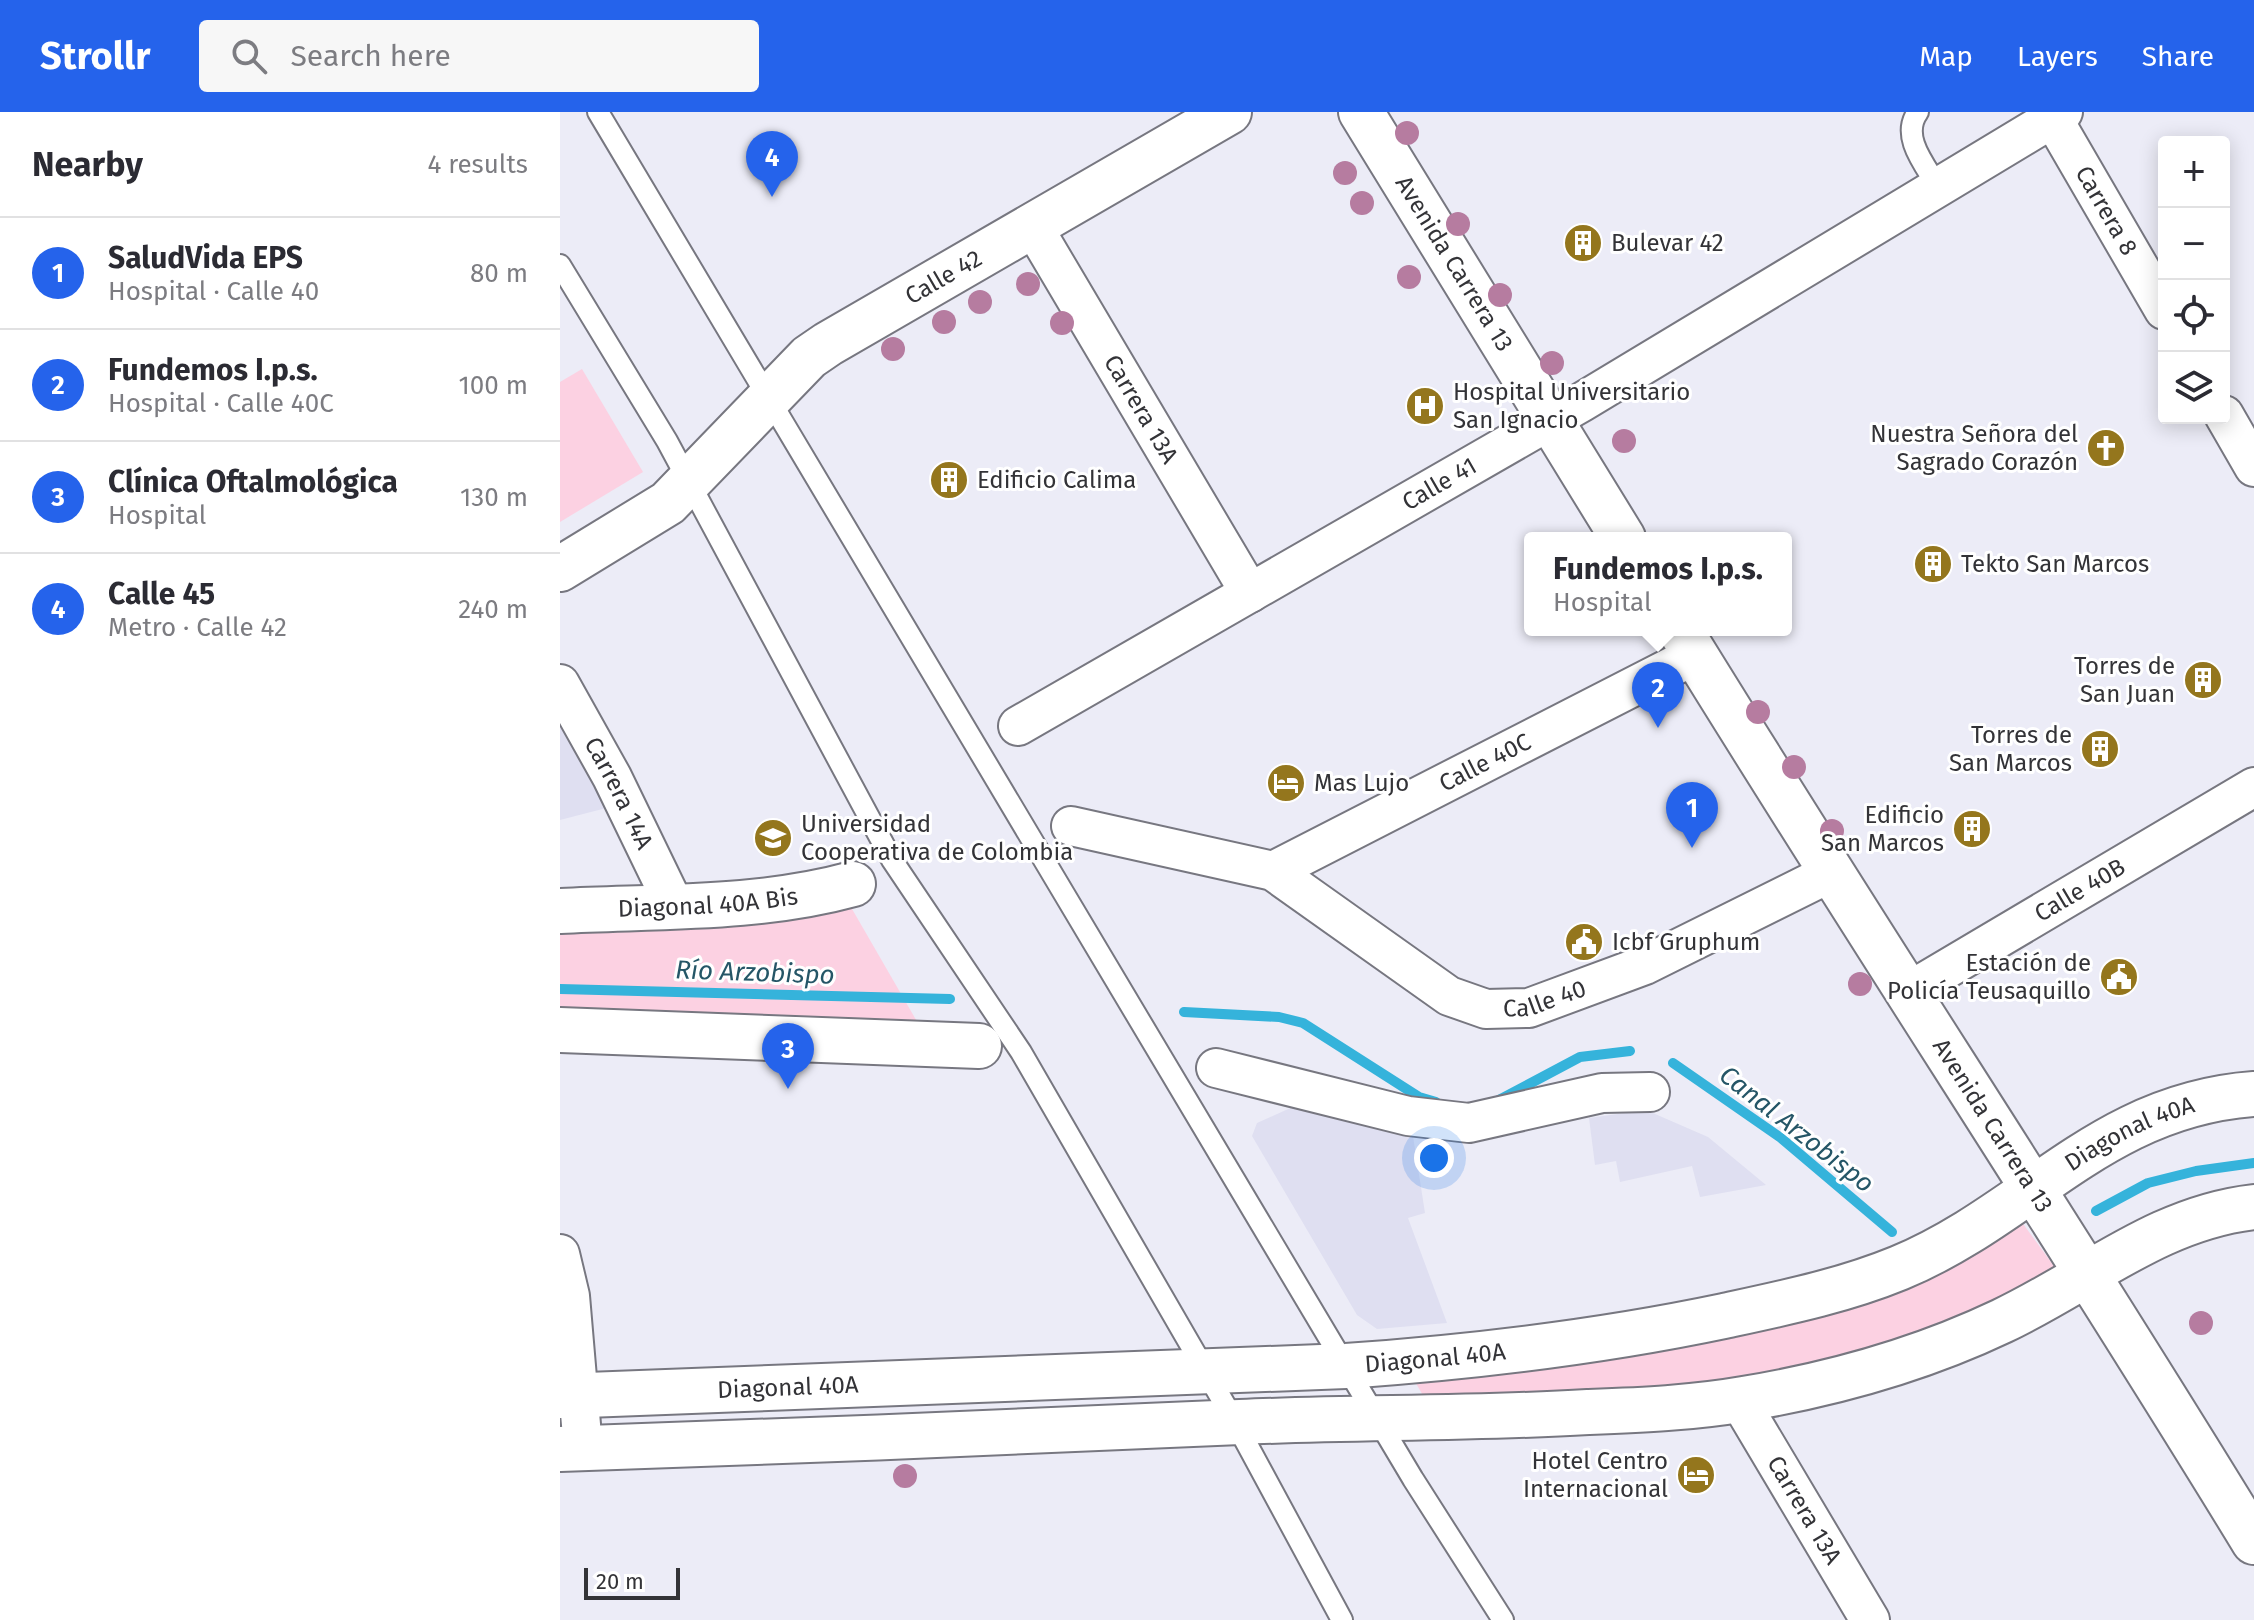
<!DOCTYPE html>
<html lang="en">
<head>
<meta charset="utf-8">
<style>
  :root { --surface:#fff; --page:#f7f7f7; --text:#2b2b33; --muted:#7c7c81; --line:#e1e1e2; --accent:#2563eb }
  body { margin:0; font-family:"Fira Sans",sans-serif; background:var(--page); color:var(--text) }
  .controls { position:absolute; right:24px; top:24px; display:grid; overflow:hidden; border-radius:8px; box-shadow:0 4px 20px #0003 }
  .controls button { width:72px; height:72px; display:grid; place-items:center; padding:0; border:0; border-bottom:2px solid var(--line); background:var(--surface); color:var(--text); font:40px sans-serif }
  .scale { position:absolute; left:24px; bottom:20px; width:96px; box-sizing:border-box; padding-left:8px; border:4px solid #333337; border-top:0; font-size:22px; line-height:28px; white-space:nowrap; color:#333337; -webkit-text-stroke:6px #fff; paint-order:stroke }
  .you { position:absolute; left:874px; top:1046px; width:28px; height:28px; margin:-20px; border:6px solid #fff; border-radius:50%; background:#1a73e8; box-shadow:0 0 0 12px #1a73e833 }
  .badge { display:grid; place-items:center; width:52px; height:52px; border-radius:50%; background:var(--accent); color:#fff; font-size:26px; font-weight:700 }
  .pin { position:absolute; translate:-50% -66px; filter:drop-shadow(0 2px 4px #0008) }
  .pin::after { content:''; position:absolute; top:42px; width:28px; height:24px; background:inherit; clip-path:polygon(0 0,100% 0,50% 100%) }
  .popup { position:absolute; left:964px; top:420px; width:268px; height:104px; box-sizing:border-box; display:grid; place-content:center; border-radius:8px; background:var(--surface); filter:drop-shadow(0 2px 6px #0005); font-size:26px; white-space:nowrap; color:var(--muted) }
  .popup b { font-size:30px; color:var(--text) }
  .popup::after { content:''; position:absolute; left:50%; top:100%; margin-left:-16px; border:16px solid transparent; border-top-color:var(--surface) }
  .list { margin:0; padding:0; list-style:none }
  h2 { display:flex; justify-content:space-between; align-items:center; height:104px; margin:0; padding:0 32px; font-size:34px }
  h2 small { font-size:26px; font-weight:400; color:var(--muted) }
  .list li { display:grid; grid-template-columns:52px 1fr auto; gap:24px; align-items:center; box-sizing:border-box; height:112px; padding:0 32px; border-top:2px solid var(--line) }
  .list b { display:block; font-size:30px; white-space:nowrap }
  .list p { margin:0; font-size:26px; white-space:nowrap; color:var(--muted) }
  .list em { font-size:26px; font-style:normal; color:var(--muted) }
  .icon { flex:none; width:44px; height:44px; fill:none; stroke:currentColor; stroke-width:2; stroke-linecap:round; stroke-linejoin:round }
  .map { position:relative; flex:none; width:1694px; height:1508px; overflow:hidden }
  header { display:flex; align-items:center; gap:48px; box-sizing:border-box; height:112px; padding:0 40px; background:var(--accent); color:#fff }
  header strong { font-size:38px }
  nav { display:flex; gap:44px; margin-inline-start:auto; font-size:28px }
  .search { width:560px; height:72px; background:var(--page); display:flex; align-items:center; gap:20px; box-sizing:border-box; padding:0 28px; border-radius:8px; color:var(--muted); font-size:30px }
  main { display:flex }
  aside { flex:1; background:var(--surface) }
  .map>svg:first-child { display:block }
  .built { fill:#dfdff1 }
  .green { fill:#fcd1e2 }
  .lines { fill:none; stroke-linecap:round; stroke-linejoin:round }
  .stream { stroke:#35b3db; stroke-width:10 }
  .lane-casing { stroke:#777780; stroke-width:24 }
  .street-casing { stroke:#777780; stroke-width:42 }
  .secondary-casing { stroke:#777780; stroke-width:48 }
  .lane { stroke:#fff; stroke-width:20 }
  .street { stroke:#fff; stroke-width:38 }
  .secondary { stroke:#fff; stroke-width:44 }
  .tree { fill:#b67ca0 }
  .labels { text-anchor:middle; stroke-width:6; stroke-linejoin:round; paint-order:stroke }
  .street-label { font-size:24px; fill:#333337; stroke:#fff }
  .poi-label { font-size:24px; fill:#333337; stroke:#fff; text-anchor:start }
  .water-label { font-size:26px; font-style:italic; fill:#255667; stroke:#fff }
</style>
</head>
<body>
<header>
<strong>Strollr</strong>
<div class="search"><svg class="icon" aria-label="search" viewBox="0 0 24 24"><circle cx="10" cy="10" r="6"/><path d="M15 15l6 6"/></svg>Search here</div>
<nav><a>Map</a><a>Layers</a><a>Share</a></nav>
</header>
<main>
<aside>
<h2>Nearby<small>4 results</small></h2>
<ul class="list">
<li><span class="badge">1</span><div><b>SaludVida EPS</b><p>Hospital · Calle 40</p></div><em>80 m</em></li>
<li><span class="badge">2</span><div><b>Fundemos I.p.s.</b><p>Hospital · Calle 40C</p></div><em>100 m</em></li>
<li><span class="badge">3</span><div><b>Clínica Oftalmológica</b><p>Hospital</p></div><em>130 m</em></li>
<li><span class="badge">4</span><div><b>Calle 45</b><p>Metro · Calle 42</p></div><em>240 m</em></li>
</ul>
</aside>
<div class="map">
<svg width="1694" height="1508" viewBox="0 0 1694 1508">
  <rect width="100%" height="100%" fill="#ececf7"/>
  <!-- built -->
  <g class="built">
    <path d="M0 600 54 694 0 708Z"/>
    <path d="M748 988 853 1024 865 1101 848 1106 887 1211 817 1217 797 1203 692 1024 697 1011Z"/>
    <path d="M1086 998 1148 1025 1206 1073 1140 1085 1132 1054 1060 1070 1056 1049 1035 1053 1029 1006Z"/>
  </g>
  <!-- green -->
  <g class="green">
    <path d="M22 257 83 360 0 410V270Z"/>
    <path d="M288 790 359 913 0 900V811Z"/>
    <path d="M1461 1109 1499 1161 1405 1208 1307 1240 1174 1272 868 1292 854 1268Z"/>
  </g>
  <g class="lines">
    <!-- stream -->
    <g class="stream">
      <path d="M0 877 390 887"/>
      <path d="M624 900 719 905 743 911 859 985 876 990"/>
      <path d="M1113 951 1221 1026 1332 1120"/>
      <path d="M939 988 1020 945 1070 939"/>
      <path d="M1536 1099 1588 1071 1636 1059 1694 1051"/>
    </g>
    <defs>
      <g id="lane">
        <path d="M38 0 853 1367 943 1508"/>
        <path d="M1358 0C1340 24 1365 53 1378 75"/>
        <path d="M0 153 107 329 332 748 461 940 675 1310 782 1508"/>
      </g>
      <g id="street">
        <path id="s1" d="M1489 0 1604 198"/>
        <path id="s2" d="M472 113 690 481"/>
        <path d="M1664 303 1694 355"/>
        <path id="s3" d="M0 572 52 665 114 793"/>
        <path id="s4" d="M458 614 1022 290 1503 0"/>
        <path id="s5" d="M511 714 713 759 889 884 926 897 969 896 1085 853 1270 761"/>
        <path id="s6" d="M713 759 1135 543"/>
        <path id="s7" d="M1346 881 1694 675"/>
        <path d="M656 956 848 1004 909 1011 1042 981 1090 980"/>
        <path d="M0 1142 10 1184 23 1336"/>
        <path id="s8" d="M1179 1288 1310 1508"/>
      </g>
      <g id="secondary">
        <path id="s9" d="M801 0 1063 426"/>
        <path id="s10" d="M0 457 108 391 249 245 268 232 669 0"/>
        <path id="s11" d="M1120 518C1308 824 1507 1123 1694 1430"/>
        <path id="s12" d="M0 799C98 794 198 798 293 772"/>
        <path d="M0 918 419 934"/>
        <path id="s13" d="M0 1284 786 1254C913 1245 1040 1230 1164 1204 1224 1191 1283 1179 1339 1156 1469 1102 1541 993 1694 982"/>
        <path d="M0 1337C227 1330 453 1320 680 1310 796 1305 912 1307 1028 1300 1080 1298 1133 1296 1184 1287 1274 1272 1360 1248 1442 1209 1527 1169 1597 1106 1694 1095"/>
      </g>
    </defs>
    <!-- lane casing -->
    <use href="#lane" class="lane-casing"/>
    <!-- street casing -->
    <use href="#street" class="street-casing"/>
    <!-- secondary casing -->
    <use href="#secondary" class="secondary-casing"/>
    <!-- lane -->
    <use href="#lane" class="lane"/>
    <!-- street -->
    <use href="#street" class="street"/>
    <!-- secondary -->
    <use href="#secondary" class="secondary"/>
  </g>
  <!-- trees -->
  <g class="tree">
    <circle cx="847" cy="21" r="12"/>
    <circle cx="785" cy="61" r="12"/>
    <circle cx="802" cy="91" r="12"/>
    <circle cx="898" cy="112" r="12"/>
    <circle cx="849" cy="165" r="12"/>
    <circle cx="468" cy="172" r="12"/>
    <circle cx="940" cy="183" r="12"/>
    <circle cx="420" cy="190" r="12"/>
    <circle cx="384" cy="210" r="12"/>
    <circle cx="502" cy="211" r="12"/>
    <circle cx="333" cy="237" r="12"/>
    <circle cx="992" cy="251" r="12"/>
    <circle cx="1064" cy="329" r="12"/>
    <circle cx="1198" cy="600" r="12"/>
    <circle cx="1234" cy="655" r="12"/>
    <circle cx="1272" cy="719" r="12"/>
    <circle cx="1300" cy="872" r="12"/>
    <circle cx="1641" cy="1211" r="12"/>
    <circle cx="345" cy="1364" r="12"/>
  </g>
  <!-- icons -->
  <defs>
    <symbol id="building-disc" viewBox="-11 -11 22 22"><circle r="9.5" fill="#94761d" stroke="#fff"/><path d="M-4-6H4V6H1V3H-1V6H-4ZM-2.5-4.3h1.7v1.8h-1.7ZM.8-4.3h1.7v1.8H.8ZM-2.5-1h1.7V.8h-1.7ZM.8-1h1.7V.8H.8Z" fill="#fff"/></symbol>
    <symbol id="hospital-disc" viewBox="-11 -11 22 22"><circle r="9.5" fill="#94761d" stroke="#fff"/><path d="M-5-5h3v3.5h4V-5h3V5h-3V1.5h-4V5h-3Z" fill="#fff"/></symbol>
    <symbol id="church-disc" viewBox="-11 -11 22 22"><circle r="9.5" fill="#94761d" stroke="#fff"/><path d="M-1.2-6h2.4v3.5h3.3v2.4h-3.3V6h-2.4V-.1h-3.3v-2.4h3.3Z" fill="#fff"/></symbol>
    <symbol id="hotel-disc" viewBox="-11 -11 22 22"><circle r="9.5" fill="#94761d" stroke="#fff"/><path d="M-6-4.5h1.5V1H6V5H4.5V3h-9V5H-6ZM-4 0a1.8 1.8 0 1 1 3.6 0ZM.5 0V-2.5h3Q6-2.5 6 0Z" fill="#fff"/></symbol>
    <symbol id="university-disc" viewBox="-11 -11 22 22"><circle r="9.5" fill="#94761d" stroke="#fff"/><path d="M0-5L7-2L0 1L-7-2ZM-4 1L0 2.5L4 1V4Q0 6-4 4Z" fill="#fff"/></symbol>
    <symbol id="civic-disc" viewBox="-11 -11 22 22"><circle r="9.5" fill="#94761d" stroke="#fff"/><path d="M-.6-6.5H3V-4.5H.6V-3L4-1V1h2V6H-6V1h2V-1L-.6-3ZM-1.2 2.5V6h2.4V2.5Z" fill="#fff"/></symbol>
  </defs>
  <g fill-rule="evenodd">
    <use href="#building-disc" x="1001" y="109" width="44" height="44"/>
    <use href="#hospital-disc" x="843" y="272" width="44" height="44"/>
    <use href="#church-disc" x="1524" y="314" width="44" height="44"/>
    <use href="#building-disc" x="367" y="346" width="44" height="44"/>
    <use href="#building-disc" x="1351" y="430" width="44" height="44"/>
    <use href="#building-disc" x="1621" y="546" width="44" height="44"/>
    <use href="#building-disc" x="1518" y="615" width="44" height="44"/>
    <use href="#hotel-disc" x="704" y="649" width="44" height="44"/>
    <use href="#building-disc" x="1390" y="695" width="44" height="44"/>
    <use href="#university-disc" x="191" y="704" width="44" height="44"/>
    <use href="#civic-disc" x="1002" y="808" width="44" height="44"/>
    <use href="#civic-disc" x="1537" y="843" width="44" height="44"/>
    <use href="#hotel-disc" x="1114" y="1341" width="44" height="44"/>
  </g>
  <g class="labels">
    <!-- street labels -->
    <g class="street-label">
      <text dy="8" stroke="none"><textPath href="#s1" startOffset="114">Carrera 8</textPath></text>
      <text dy="8" stroke="none"><textPath href="#s9" startOffset="178">Avenida Carrera 13</textPath></text>
      <text dy="8" stroke="none"><textPath href="#s10" startOffset="486">Calle 42</textPath></text>
      <text dy="8" stroke="none"><textPath href="#s2" startOffset="214">Carrera 13A</textPath></text>
      <text dy="8" stroke="none"><textPath href="#s4" startOffset="486">Calle 41</textPath></text>
      <text dy="8" stroke="none"><textPath href="#s6" startOffset="238">Calle 40C</textPath></text>
      <text dy="8" stroke="none"><textPath href="#s3" startOffset="124">Carrera 14A</textPath></text>
      <text dy="8" stroke="none"><textPath href="#s7" startOffset="202">Calle 40B</textPath></text>
      <text dy="8" stroke="none"><textPath href="#s12" startOffset="148">Diagonal 40A Bis</textPath></text>
      <text dy="8" stroke="none"><textPath href="#s5" startOffset="522">Calle 40</textPath></text>
      <text dy="8" stroke="none"><textPath href="#s11" startOffset="586">Avenida Carrera 13</textPath></text>
      <text dy="8" stroke="none"><textPath href="#s13" startOffset="1618">Diagonal 40A</textPath></text>
      <text dy="8" stroke="none"><textPath href="#s13" startOffset="876">Diagonal 40A</textPath></text>
      <text dy="8" stroke="none"><textPath href="#s13" startOffset="228">Diagonal 40A</textPath></text>
      <text dy="8" stroke="none"><textPath href="#s8" startOffset="128">Carrera 13A</textPath></text>
    </g>
    <!-- poi labels -->
    <g class="poi-label">
      <text x="1051" y="139">Bulevar 42</text>
      <text x="893" y="288">Hospital Universitario<tspan x="893" dy="28">San Ignacio</tspan></text>
      <text x="1518" y="330" text-anchor="end">Nuestra Señora del<tspan x="1518" dy="28">Sagrado Corazón</tspan></text>
      <text x="417" y="376">Edificio Calima</text>
      <text x="1401" y="460">Tekto San Marcos</text>
      <text x="1615" y="562" text-anchor="end">Torres de<tspan x="1615" dy="28">San Juan</tspan></text>
      <text x="1512" y="631" text-anchor="end">Torres de<tspan x="1512" dy="28">San Marcos</tspan></text>
      <text x="754" y="679">Mas Lujo</text>
      <text x="1384" y="711" text-anchor="end">Edificio<tspan x="1384" dy="28">San Marcos</tspan></text>
      <text x="241" y="720">Universidad<tspan x="241" dy="28">Cooperativa de Colombia</tspan></text>
      <text x="1052" y="838">Icbf Gruphum</text>
      <text x="1531" y="859" text-anchor="end">Estación de<tspan x="1531" dy="28">Policía Teusaquillo</tspan></text>
      <text x="1108" y="1357" text-anchor="end">Hotel Centro<tspan x="1108" dy="28">Internacional</tspan></text>
    </g>
    <!-- water labels -->
    <g class="water-label">
      <text transform="translate(195 860) rotate(2)" y="9">Río Arzobispo</text>
      <text transform="translate(1237 1017) rotate(38)" y="9">Canal Arzobispo</text>
    </g>
  </g>
</svg>
<div class="controls">
<button>+</button>
<button>−</button>
<button><svg class="icon" aria-label="locate" viewBox="0 0 24 24"><circle cx="12" cy="12" r="6"/><path d="M12 2v4M12 18v4M2 12h4M18 12h4"/></svg></button>
<button><svg class="icon" aria-label="layers" viewBox="0 0 24 24"><path d="M12 4l9 5-9 5-9-5zM3 14l9 5 9-5"/></svg></button>
</div>
<div class="scale">20 m</div>
<div class="you"></div>
<div class="pin badge" style="left:1132px;top:736px">1</div>
<div class="pin badge" style="left:1098px;top:616px">2</div>
<div class="popup"><b>Fundemos I.p.s.</b>Hospital</div>
<div class="pin badge" style="left:228px;top:977px">3</div>
<div class="pin badge" style="left:212px;top:85px">4</div>
</div>
</main>
</body>
</html>
